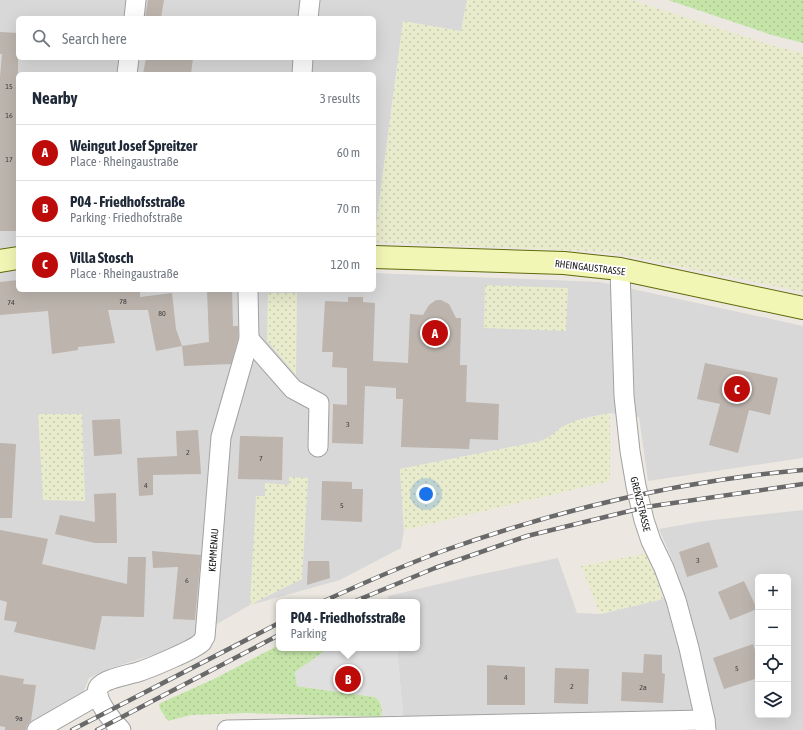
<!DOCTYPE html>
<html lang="en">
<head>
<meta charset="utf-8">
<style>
  :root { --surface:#fff; --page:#f2f2f3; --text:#1f2937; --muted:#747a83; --line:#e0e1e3; --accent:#bd0b09 }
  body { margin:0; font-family:"Asap Condensed",sans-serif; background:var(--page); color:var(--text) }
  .controls { position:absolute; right:12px; bottom:12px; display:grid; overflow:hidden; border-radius:6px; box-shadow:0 4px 16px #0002 }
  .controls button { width:36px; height:36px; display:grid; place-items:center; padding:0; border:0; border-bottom:1px solid var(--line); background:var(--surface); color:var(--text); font:20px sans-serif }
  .you { position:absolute; left:426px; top:494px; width:14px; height:14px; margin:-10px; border:3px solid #fff; border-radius:50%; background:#1a73e8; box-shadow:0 0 0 6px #1a73e833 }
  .badge { display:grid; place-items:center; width:26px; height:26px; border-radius:50%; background:var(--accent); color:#fff; font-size:13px; font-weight:700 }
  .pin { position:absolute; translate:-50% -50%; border:2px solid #fff; box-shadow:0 1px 4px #0006 }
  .popup { position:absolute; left:276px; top:599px; width:144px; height:52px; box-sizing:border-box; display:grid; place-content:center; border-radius:6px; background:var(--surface); filter:drop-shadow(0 1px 3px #0005); font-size:13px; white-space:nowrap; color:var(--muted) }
  .popup b { font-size:15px; color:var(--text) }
  .popup::after { content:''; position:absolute; left:50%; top:100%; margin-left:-8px; border:8px solid transparent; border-top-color:var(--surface) }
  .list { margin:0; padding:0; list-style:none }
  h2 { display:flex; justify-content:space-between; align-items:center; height:52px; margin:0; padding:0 16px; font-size:17px }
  h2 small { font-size:13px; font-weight:400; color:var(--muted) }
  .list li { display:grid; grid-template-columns:26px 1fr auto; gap:12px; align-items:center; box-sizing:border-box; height:56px; padding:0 16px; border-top:1px solid var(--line) }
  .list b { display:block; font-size:15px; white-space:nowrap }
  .list p { margin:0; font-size:13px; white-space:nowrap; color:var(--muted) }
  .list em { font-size:13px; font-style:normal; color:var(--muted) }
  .icon { flex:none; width:22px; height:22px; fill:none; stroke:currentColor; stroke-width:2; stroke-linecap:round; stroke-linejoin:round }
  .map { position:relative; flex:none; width:803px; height:730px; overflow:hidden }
  .search { position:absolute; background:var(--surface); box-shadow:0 4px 16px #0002; left:16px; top:16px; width:360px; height:44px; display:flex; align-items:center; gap:10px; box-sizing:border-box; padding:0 14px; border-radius:6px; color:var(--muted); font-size:15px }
  .panel { position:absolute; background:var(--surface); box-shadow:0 4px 16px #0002; left:16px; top:72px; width:360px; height:220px; border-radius:6px }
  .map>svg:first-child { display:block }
  .residential { fill:#d9d8d8; fill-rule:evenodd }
  .farmland { fill:url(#farmland-dots) }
  .grass { fill:url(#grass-dots) }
  .parking { fill:#dfdfdf }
  .building { fill:#bcb4ad }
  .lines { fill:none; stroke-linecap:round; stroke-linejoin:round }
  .street-casing { stroke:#a2a2a2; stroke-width:21 }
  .secondary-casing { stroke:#5f6a09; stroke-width:24 }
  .street { stroke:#fff; stroke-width:19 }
  .secondary { stroke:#f2f6b5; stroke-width:22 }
  .rail-casing { stroke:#696969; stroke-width:4.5 }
  .rail { stroke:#fff; stroke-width:3; stroke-dasharray:9; stroke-linecap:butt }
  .labels { text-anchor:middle; stroke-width:3.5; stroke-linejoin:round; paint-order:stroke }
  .number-label { font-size:8px; fill:#434140 }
  .street-label { font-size:10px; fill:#1b1b1b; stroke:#fff }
</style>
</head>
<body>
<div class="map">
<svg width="803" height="730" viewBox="0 0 803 730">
  <defs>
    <pattern id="farmland-dots" width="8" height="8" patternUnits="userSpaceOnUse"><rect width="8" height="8" fill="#e8ebcc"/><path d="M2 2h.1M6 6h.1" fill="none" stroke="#c6c9af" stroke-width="1.8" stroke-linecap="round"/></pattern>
    <pattern id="grass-dots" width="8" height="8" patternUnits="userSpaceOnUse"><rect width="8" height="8" fill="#c5e5a8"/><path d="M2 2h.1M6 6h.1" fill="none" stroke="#a9c490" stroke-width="1.8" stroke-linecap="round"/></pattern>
  </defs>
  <rect width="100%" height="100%" fill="#ece8e1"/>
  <!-- residential -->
  <g class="residential">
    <path d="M0 0H467L461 31 403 22 374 240V74H18V290H374V273L600 282 803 326V458L648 481 639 417 610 413 584 418 562 427 549 437 541 441 400 469 404 530 401 548 340 580 250 605 196 636 162 652 108 669 89 678 82 696 28 730H0ZM18 18H374V58H18Z"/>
    <path d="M803 510V730H401L403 715 397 648H417V602H389L388 596 473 576 558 558 577 613 601 614 663 599 683 592 677 571 659 529 704 521ZM758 577H788V715H758Z"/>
  </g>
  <!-- farmland -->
  <g class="farmland">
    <path d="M467 0H632L774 46 803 53V292L619 254 587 251 374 242 403 21 461 31Z"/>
    <path d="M485 285 568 288 566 331 484 328Z"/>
    <path d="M268 293H297L296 375 267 341Z"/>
    <path d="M610 413V481L404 530 400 469 541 441 549 437 562 427 574 421Z"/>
    <path d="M38 414H82L85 501 43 500Z"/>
    <path d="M289 477 308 478 302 579 250 605 256 496H265V483L289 485Z"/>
    <path d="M649 553 663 599 600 614 581 566Z"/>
  </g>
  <!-- grass -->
  <g class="grass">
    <path d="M668 0H803V43L772 35Z"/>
    <path d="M279 645V648H329L295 672 297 686 375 697C382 702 383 709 381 717L246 713 191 715 168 721 160 709 159 704 163 702 216 678Z"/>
  </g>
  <!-- parking -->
  <path class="parking" d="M329 648H397L403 715 381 717 382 711 381 702 375 697 297 686 295 672Z"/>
  <!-- building -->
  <g class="building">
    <path d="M148 0H164L161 18H145Z"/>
    <path d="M0 32 18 33V231H0V77L2 54H0Z"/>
    <path d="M146 58H193L191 74H143Z"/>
    <path d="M18 280V290H140V297L172 293 176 329 182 346 156 351 148 310H108L115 343 78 347V350L52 354 48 311 0 315V282Z"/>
    <path d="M207 290H232L233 326H238V338L231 364 184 366 182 346 209 342Z"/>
    <path d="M348 297H363V302L375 303 373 361 408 363 410 314 423 315 429 305 436 300H441L449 304 456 318H461L460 365H467L466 402 499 404 498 440 470 439 469 449 401 447 403 399H396V388L365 386 363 444 332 443 333 404 347 405V368L332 367 333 352H322L325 301 348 302Z"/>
    <path d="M705 363 778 378 770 415 749 410 738 453 709 445 720 404 697 399Z"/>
    <path d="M120 419 122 454 94 456 92 420Z"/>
    <path d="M198 430 201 474 153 475V495L139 496 137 458 177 456 176 431Z"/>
    <path d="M240 436 283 437 282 480 238 479Z"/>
    <path d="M0 443 16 444 12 518H0Z"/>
    <path d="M322 481 352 482V489H363L362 522 321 520Z"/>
    <path d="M116 493 117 543H95L55 534 60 515 95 522 94 494Z"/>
    <path d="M0 530 48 539 42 564 127 584 128 557H146L144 617 102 616 95 650 14 632 17 622 4 620 7 602 0 600Z"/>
    <path d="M709 542 718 567 687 577 679 552Z"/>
    <path d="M152 551 201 555 195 620 173 619 178 567 153 568Z"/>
    <path d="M308 561H329L330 578 307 585Z"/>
    <path d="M744 581 757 609 730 620 718 592Z"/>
    <path d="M753 644 758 659V678L724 689 713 658Z"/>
    <path d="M644 654 662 655V673L665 674 663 703 621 701 622 672 643 673Z"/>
    <path d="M487 665 525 667V705H487Z"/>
    <path d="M555 668 589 669 588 704 554 703Z"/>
    <path d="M0 675 24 679 23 684 36 685 31 721 27 725 26 730H5V727L0 726Z"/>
  </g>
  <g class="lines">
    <defs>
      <g id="street">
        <path d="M134 18 136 0"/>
        <path d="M308 18 310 0"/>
        <path d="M127 74 129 58"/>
        <path d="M302 74 303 58"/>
        <path d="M620 269 624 396 630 451 636 486 644 520 651 541 664 568 676 600 689 648 705 720 706 730"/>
        <path d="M249 339 293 389 319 403 318 447"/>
        <path d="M37 730 98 695"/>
        <path d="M121 730C114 723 93 698 98 688 103 679 128 675 138 672 150 668 194 650 202 642 203 640 204 638 205 637L221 437 249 339 248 290"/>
        <path d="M227 730 705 720"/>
      </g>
      <g id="secondary">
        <path d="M374 257 564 263 620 269 803 308"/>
        <path d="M0 261 18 258"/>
      </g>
    </defs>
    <!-- street casing -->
    <use href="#street" class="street-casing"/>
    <!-- secondary casing -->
    <use href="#secondary" class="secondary-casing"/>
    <!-- street -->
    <use href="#street" class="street"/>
    <!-- secondary -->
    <use href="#secondary" class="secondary"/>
    <defs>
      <g id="rail">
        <path d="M322 602C361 584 400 567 440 552 557 510 679 481 803 470"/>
        <path d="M353 602 435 568 527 536 646 507 803 484"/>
        <path d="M72 730 279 623"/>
        <path d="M97 730 279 635"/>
      </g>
    </defs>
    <!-- rail casing -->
    <use href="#rail" class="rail-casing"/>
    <!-- rail -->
    <use href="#rail" class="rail"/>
  </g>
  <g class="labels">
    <!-- number labels -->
    <g class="number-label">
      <text x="9" y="89">15</text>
      <text x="9" y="118">16</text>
      <text x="9" y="162">17</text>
      <text x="123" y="304">78</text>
      <text x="11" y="305">74</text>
      <text x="162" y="316">80</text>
      <text x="348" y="427">3</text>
      <text x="188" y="455">2</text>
      <text x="261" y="461">7</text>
      <text x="146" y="488">4</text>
      <text x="342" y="508">5</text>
      <text x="698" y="563">3</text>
      <text x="187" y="583">6</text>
      <text x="737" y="671">5</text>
      <text x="506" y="680">4</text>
      <text x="572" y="689">2</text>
      <text x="643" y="690">2a</text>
      <text x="19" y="721">9a</text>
    </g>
    <!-- street labels -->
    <g class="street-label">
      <text transform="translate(590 267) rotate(7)" y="4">RHEINGAUSTRASSE</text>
      <text transform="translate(641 504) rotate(76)" y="4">GRENZSTRASSE</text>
      <text transform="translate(213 550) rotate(-86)" y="4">KEMMENAU</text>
    </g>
  </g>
</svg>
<div class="controls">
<button>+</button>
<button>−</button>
<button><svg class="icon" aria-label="locate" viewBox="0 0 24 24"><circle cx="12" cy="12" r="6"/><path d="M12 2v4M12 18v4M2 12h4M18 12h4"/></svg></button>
<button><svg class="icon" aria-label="layers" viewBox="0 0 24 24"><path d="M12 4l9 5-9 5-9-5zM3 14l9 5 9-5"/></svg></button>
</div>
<div class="you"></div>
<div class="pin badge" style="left:435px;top:333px">A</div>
<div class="pin badge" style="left:348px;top:679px">B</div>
<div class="popup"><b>P04 - Friedhofsstraße</b>Parking</div>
<div class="pin badge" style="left:737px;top:389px">C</div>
<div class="search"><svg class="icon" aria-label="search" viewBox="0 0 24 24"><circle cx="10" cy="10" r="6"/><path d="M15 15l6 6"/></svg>Search here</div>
<section class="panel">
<h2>Nearby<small>3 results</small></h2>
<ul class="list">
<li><span class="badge">A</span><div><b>Weingut Josef Spreitzer</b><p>Place · Rheingaustraße</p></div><em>60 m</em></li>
<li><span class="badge">B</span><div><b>P04 - Friedhofsstraße</b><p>Parking · Friedhofstraße</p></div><em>70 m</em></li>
<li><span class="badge">C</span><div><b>Villa Stosch</b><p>Place · Rheingaustraße</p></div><em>120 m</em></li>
</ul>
</section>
</div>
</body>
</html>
